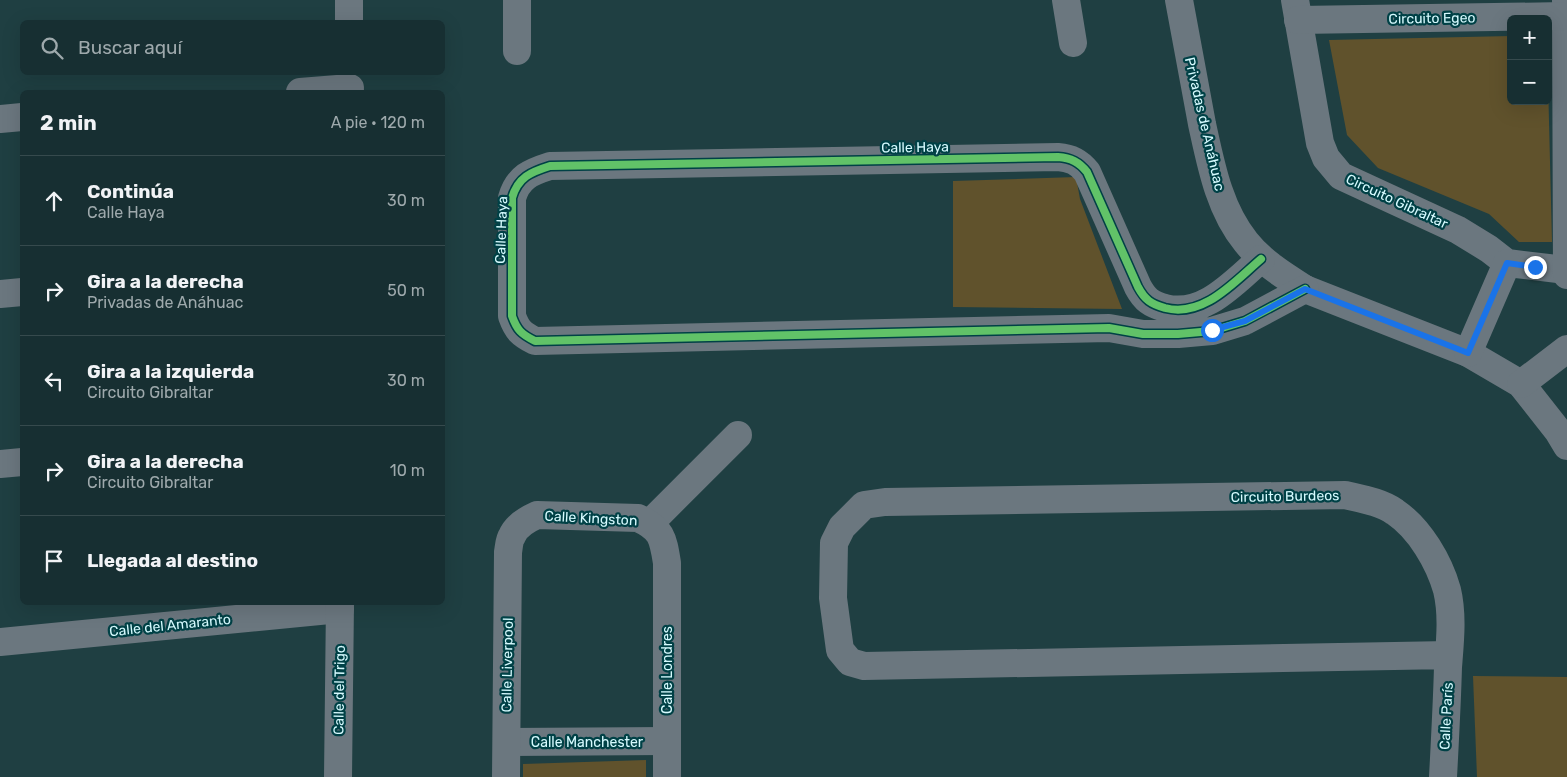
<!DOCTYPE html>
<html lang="es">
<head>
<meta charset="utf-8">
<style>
  :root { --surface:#172f32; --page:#243b3e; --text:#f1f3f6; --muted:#9ea9ac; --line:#364a4d }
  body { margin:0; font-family:Rubik,sans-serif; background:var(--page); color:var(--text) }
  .controls { position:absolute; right:15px; top:15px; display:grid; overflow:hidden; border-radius:8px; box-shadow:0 5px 20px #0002 }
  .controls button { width:45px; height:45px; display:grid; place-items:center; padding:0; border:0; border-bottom:1px solid var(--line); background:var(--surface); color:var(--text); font:25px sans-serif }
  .stop { position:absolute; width:15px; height:15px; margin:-11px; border:4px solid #1a73e8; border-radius:50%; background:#fff }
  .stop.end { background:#1a73e8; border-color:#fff; box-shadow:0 1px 5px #0008 }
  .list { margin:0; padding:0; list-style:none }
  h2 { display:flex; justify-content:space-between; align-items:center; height:65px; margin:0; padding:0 20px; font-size:21px }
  h2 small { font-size:16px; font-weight:400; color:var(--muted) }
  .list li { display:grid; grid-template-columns:32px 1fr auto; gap:15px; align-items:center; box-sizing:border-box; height:90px; padding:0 20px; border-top:1px solid var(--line) }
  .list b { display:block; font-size:19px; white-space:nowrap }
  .list p { margin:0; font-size:16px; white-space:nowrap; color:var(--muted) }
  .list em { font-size:16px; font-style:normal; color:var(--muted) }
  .icon { flex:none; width:28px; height:28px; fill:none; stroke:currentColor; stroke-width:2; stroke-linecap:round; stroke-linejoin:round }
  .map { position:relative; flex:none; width:1567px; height:777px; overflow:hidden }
  .search { position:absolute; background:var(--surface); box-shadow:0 5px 20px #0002; left:20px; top:20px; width:425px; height:55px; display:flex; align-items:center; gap:12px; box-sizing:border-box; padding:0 18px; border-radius:8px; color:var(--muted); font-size:19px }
  .panel { position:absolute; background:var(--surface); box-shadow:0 5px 20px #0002; left:20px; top:90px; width:425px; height:515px; border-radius:8px }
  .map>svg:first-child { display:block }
  .green { fill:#60522c }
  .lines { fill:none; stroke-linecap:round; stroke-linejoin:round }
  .minor { stroke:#6b777f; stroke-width:28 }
  .cycleway-casing { stroke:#004146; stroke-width:11 }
  .cycleway { stroke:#61c268; stroke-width:8 }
  .route { stroke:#1a73e8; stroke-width:6 }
  .labels { text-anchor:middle; stroke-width:4.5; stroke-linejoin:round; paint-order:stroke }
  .street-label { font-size:14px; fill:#d6fbff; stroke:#004146 }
</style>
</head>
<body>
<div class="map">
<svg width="1567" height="777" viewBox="0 0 1567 777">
  <rect width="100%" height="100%" fill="#1f3f42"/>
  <!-- green -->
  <g class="green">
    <path d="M1511 36V101H1548V81L1552 242H1519L1489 214 1378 168 1347 135 1329 40Z"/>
    <path d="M1076 177 1080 199 1122 309 953 307V181Z"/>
    <path d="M1473 676 1567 677V777H1477Z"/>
    <path d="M646 760V777H523V764Z"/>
  </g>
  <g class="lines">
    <!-- minor -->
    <g class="minor">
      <path d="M349 0V22"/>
      <path d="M517 0V51"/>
      <path d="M1066 0 1073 43"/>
      <path d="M1179 0C1187 41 1194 83 1202 124 1211 165 1219 209 1246 242 1262 262 1283 275 1305 289L1468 353 1521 384 1558 431 1567 446"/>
      <path d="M1295 0 1320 143 1326 158 1341 176 1458 230 1489 249 1507 263 1566 270"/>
      <path d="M1566 0 1567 275"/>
      <path d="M1298 20 1566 16"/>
      <path d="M300 92 350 88"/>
      <path d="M0 119 22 117"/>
      <path d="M1261 259C1235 281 1204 318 1165 308 1151 304 1145 300 1138 287L1087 172C1079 162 1071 158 1058 157L550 166C531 172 518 177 512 198V316C517 330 521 334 535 341L1109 328 1143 334H1178L1212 331 1245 321 1305 289"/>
      <path d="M0 294 22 292"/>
      <path d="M1468 353 1507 263"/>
      <path d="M1521 384 1567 349"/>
      <path d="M0 464 22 462"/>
      <path d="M650 523 738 435"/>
      <path d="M0 642 340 609"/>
      <path d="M507 742 667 741"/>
      <path d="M338 777 340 602"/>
      <path d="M506 777 508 552C509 547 509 540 512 536 516 526 528 519 537 515L638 518C662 529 663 538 667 563V777"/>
      <path d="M1443 777C1445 740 1447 703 1448 667 1450 642 1453 615 1447 590 1439 562 1420 529 1395 512 1381 502 1362 499 1345 495L885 502 864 505 842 527 834 543 833 598 840 650 850 662 864 666 1449 655"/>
    </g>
    <defs>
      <path id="cycleway" d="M1261 259C1235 281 1204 318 1165 308 1151 304 1145 300 1138 287L1087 172C1079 162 1071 158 1058 157L550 166C531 172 518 177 512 198V316C517 330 521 334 535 341L1109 328 1143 334H1178L1212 331 1245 321 1305 289"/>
    </defs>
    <!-- cycleway casing -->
    <use href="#cycleway" class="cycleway-casing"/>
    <!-- cycleway -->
    <use href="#cycleway" class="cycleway"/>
  </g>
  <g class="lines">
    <!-- route -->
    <path class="route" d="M1212 330 1245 321 1305 289 1468 353 1507 263 1535 267"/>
  </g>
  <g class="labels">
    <!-- street labels -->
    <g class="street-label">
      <text transform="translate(1432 18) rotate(-1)" y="5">Circuito Egeo</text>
      <text transform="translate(1205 124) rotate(77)" y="5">Privadas de Anáhuac</text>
      <text transform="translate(915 147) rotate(-1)" y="5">Calle Haya</text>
      <text transform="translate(1397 201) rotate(25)" y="5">Circuito Gibraltar</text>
      <text transform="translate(501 230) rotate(-88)" y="5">Calle Haya</text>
      <text transform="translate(1285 496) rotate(-1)" y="5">Circuito Burdeos</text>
      <text transform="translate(591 518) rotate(3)" y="5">Calle Kingston</text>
      <text transform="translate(170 625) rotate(-6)" y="5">Calle del Amaranto</text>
      <text transform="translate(507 665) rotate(-89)" y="5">Calle Liverpool</text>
      <text transform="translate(667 670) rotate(-90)" y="5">Calle Londres</text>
      <text transform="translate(339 690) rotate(-89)" y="5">Calle del Trigo</text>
      <text transform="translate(1446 716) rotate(-87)" y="5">Calle París</text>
      <text x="587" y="747">Calle Manchester</text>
    </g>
  </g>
</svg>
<div class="controls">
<button>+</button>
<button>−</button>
</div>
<div class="stop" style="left:1212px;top:330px"></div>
<div class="stop end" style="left:1535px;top:267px"></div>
<div class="search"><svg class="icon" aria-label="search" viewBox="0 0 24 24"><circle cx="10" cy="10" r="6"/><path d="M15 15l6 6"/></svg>Buscar aquí</div>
<section class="panel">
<h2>2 min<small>A pie · 120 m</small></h2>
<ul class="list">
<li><svg class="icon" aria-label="ahead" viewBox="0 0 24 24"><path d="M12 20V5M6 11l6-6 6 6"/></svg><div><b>Continúa</b><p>Calle Haya</p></div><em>30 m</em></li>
<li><svg class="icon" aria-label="right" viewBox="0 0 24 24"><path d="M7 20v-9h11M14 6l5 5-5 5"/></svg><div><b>Gira a la derecha</b><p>Privadas de Anáhuac</p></div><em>50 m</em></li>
<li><svg class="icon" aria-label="left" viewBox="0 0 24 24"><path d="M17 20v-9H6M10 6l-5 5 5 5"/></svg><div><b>Gira a la izquierda</b><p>Circuito Gibraltar</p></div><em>30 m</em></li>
<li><svg class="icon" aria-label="right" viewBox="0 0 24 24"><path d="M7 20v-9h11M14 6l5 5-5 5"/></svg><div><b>Gira a la derecha</b><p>Circuito Gibraltar</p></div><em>10 m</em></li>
<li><svg class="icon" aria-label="arrive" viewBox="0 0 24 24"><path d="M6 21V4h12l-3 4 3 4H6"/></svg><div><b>Llegada al destino</b></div></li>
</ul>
</section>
</div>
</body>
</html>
